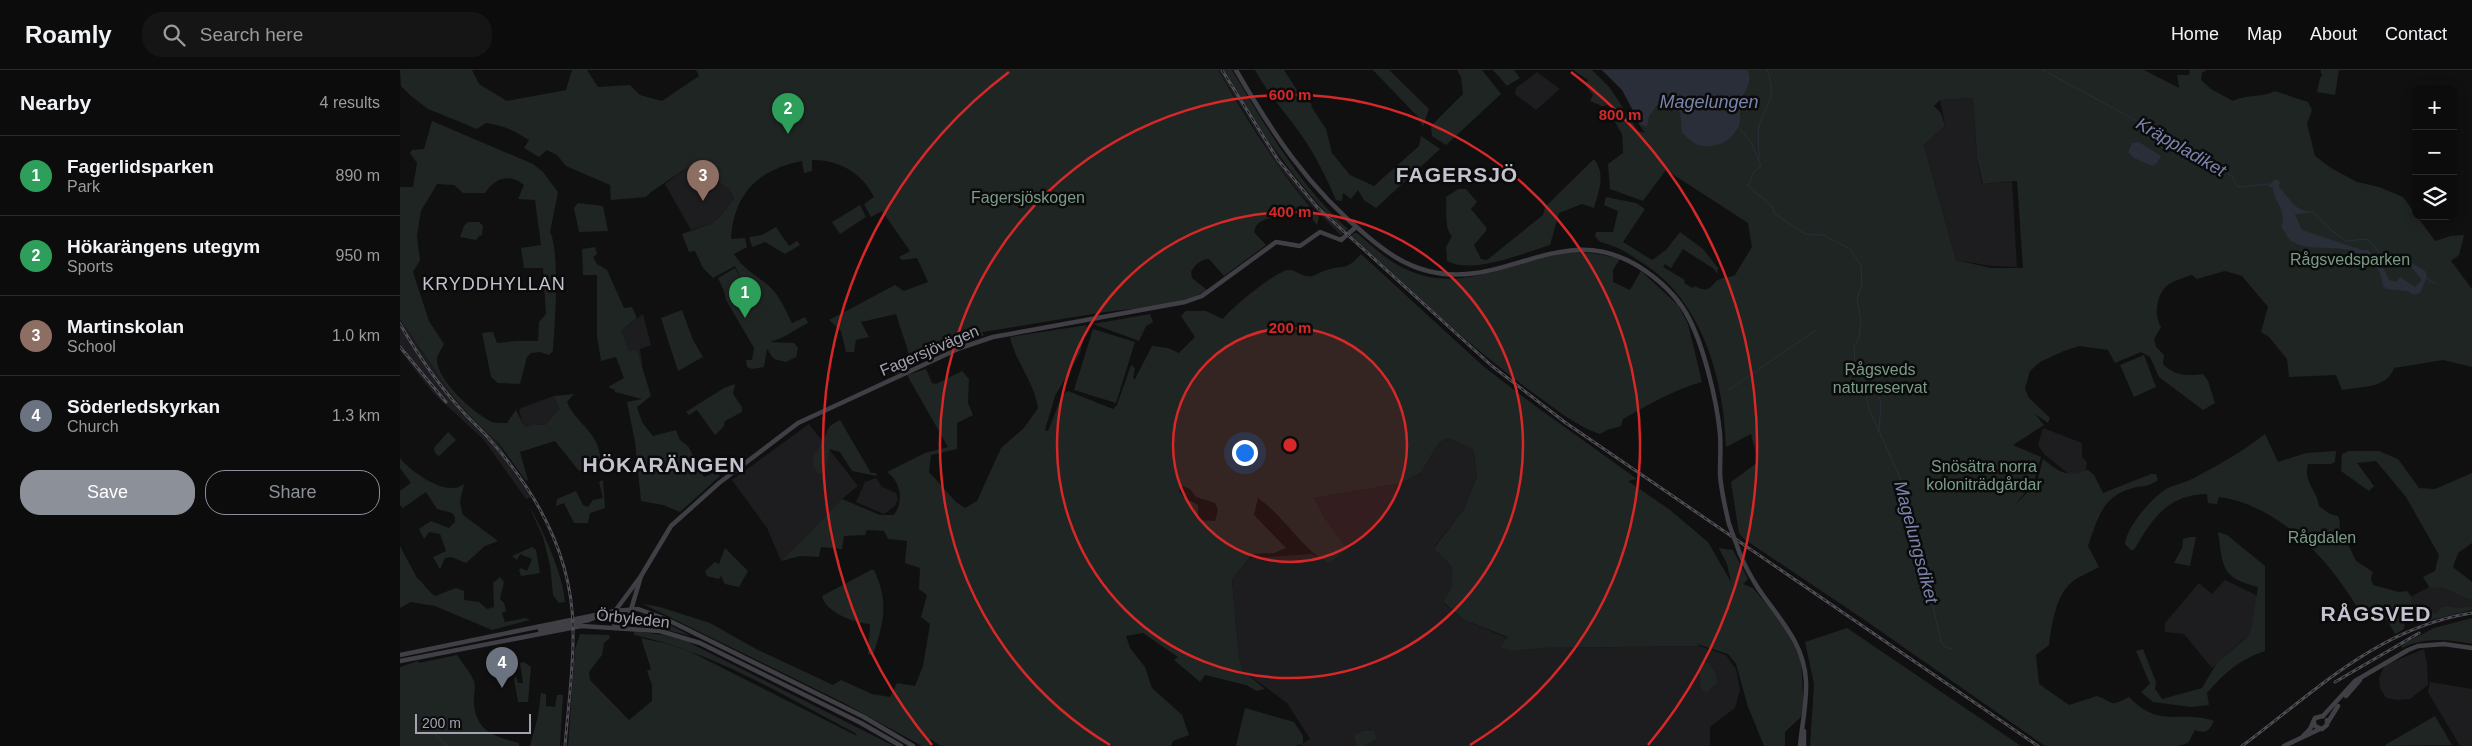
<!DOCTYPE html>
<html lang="en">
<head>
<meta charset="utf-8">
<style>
  :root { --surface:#0c0c0d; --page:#151516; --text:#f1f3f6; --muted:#9a9b9d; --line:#2c2c2e; --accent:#8c9099 }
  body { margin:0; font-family:Arial,sans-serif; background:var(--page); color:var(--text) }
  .controls { position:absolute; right:15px; top:15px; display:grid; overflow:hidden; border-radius:10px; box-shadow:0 2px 12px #0003 }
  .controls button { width:45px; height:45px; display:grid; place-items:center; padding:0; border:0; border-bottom:1px solid var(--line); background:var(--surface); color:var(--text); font:25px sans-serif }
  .scale { position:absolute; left:15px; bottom:12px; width:116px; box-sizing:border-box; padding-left:5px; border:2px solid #a2a2b1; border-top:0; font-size:14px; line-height:18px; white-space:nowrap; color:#a2a2b1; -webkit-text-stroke:4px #0b0b0c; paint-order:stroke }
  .you { position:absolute; left:844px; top:382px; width:18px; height:18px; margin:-12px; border:4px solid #fff; border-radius:50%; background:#1a73e8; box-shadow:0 0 0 8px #1a73e833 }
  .badge { display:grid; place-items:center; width:32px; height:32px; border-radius:50%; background:var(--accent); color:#fff; font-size:16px; font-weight:700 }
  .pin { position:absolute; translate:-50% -41px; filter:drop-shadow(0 1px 2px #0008) }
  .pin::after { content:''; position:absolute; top:26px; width:18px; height:15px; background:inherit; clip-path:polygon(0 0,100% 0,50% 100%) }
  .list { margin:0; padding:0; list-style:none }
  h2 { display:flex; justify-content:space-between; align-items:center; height:65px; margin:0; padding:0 20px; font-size:21px }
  h2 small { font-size:16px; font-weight:400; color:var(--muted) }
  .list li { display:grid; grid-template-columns:32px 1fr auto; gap:15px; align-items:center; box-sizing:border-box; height:80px; padding:0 20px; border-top:1px solid var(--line) }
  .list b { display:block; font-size:19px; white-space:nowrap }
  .list p { margin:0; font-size:16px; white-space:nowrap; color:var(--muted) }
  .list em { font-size:16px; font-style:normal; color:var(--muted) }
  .actions { display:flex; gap:10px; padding:15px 20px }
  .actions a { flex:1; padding:11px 0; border:1px solid var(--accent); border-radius:20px; text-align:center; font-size:18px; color:var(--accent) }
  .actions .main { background:var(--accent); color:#fff }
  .icon { flex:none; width:28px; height:28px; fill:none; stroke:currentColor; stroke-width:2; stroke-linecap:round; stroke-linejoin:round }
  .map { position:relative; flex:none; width:2072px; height:676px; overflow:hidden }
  header { display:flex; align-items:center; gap:30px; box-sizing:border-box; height:70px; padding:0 25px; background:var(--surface); border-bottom:1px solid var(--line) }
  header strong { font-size:24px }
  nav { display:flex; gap:28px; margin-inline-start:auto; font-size:18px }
  .search { width:350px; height:45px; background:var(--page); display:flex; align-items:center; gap:12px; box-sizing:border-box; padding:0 18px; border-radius:20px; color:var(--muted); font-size:19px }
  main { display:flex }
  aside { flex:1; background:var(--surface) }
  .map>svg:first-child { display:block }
  .built { fill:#1d1c1e }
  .green { fill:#1f2522; fill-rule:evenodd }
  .water { fill:#2a2e39 }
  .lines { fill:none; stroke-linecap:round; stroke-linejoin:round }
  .stream { stroke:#2a2e39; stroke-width:1 }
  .secondary { stroke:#403f46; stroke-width:4.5 }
  .rail-casing { stroke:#4e4d55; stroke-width:3 }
  .rail { stroke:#0b0b0c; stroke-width:1; stroke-dasharray:4; stroke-linecap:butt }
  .secondary-bridge { stroke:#403f46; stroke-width:4.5 }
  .ring { fill:none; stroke:#d62828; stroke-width:2.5 }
  .labels { text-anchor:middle; stroke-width:5; stroke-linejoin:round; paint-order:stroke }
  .park-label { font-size:16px; fill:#7a9b87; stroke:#0b0b0c }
  .street-label { font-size:16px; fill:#a2a2b1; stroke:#0b0b0c }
  .water-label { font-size:18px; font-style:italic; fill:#7a84ab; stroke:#0b0b0c }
  .neighbourhood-label { font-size:18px; letter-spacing:1px; fill:#c3c2ce; stroke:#0b0b0c }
  .district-label { font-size:21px; font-weight:bold; letter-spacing:1px; fill:#c3c2ce; stroke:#0b0b0c }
  .centre { fill:#d62828; stroke:#0b0b0c; stroke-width:2.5 }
  .ring-label { font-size:15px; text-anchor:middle; font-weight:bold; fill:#d62828; stroke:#0b0b0c; stroke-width:5; stroke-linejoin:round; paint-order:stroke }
</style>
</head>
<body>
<header>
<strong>Roamly</strong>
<div class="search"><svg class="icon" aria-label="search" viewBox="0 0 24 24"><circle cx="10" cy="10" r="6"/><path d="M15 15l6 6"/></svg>Search here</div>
<nav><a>Home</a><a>Map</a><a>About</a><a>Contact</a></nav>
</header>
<main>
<aside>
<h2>Nearby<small>4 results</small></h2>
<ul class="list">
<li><span class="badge" style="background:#2e9e5b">1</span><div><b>Fagerlidsparken</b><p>Park</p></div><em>890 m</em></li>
<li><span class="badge" style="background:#2e9e5b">2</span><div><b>Hökarängens utegym</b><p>Sports</p></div><em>950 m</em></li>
<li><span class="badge" style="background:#8d6e63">3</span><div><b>Martinskolan</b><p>School</p></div><em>1.0 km</em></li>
<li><span class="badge" style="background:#6b7280">4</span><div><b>Söderledskyrkan</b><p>Church</p></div><em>1.3 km</em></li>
</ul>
<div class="actions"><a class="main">Save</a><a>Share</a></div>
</aside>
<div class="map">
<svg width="2072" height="676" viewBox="0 0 2072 676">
  <rect width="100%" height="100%" fill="#101011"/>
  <!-- built -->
  <g class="built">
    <path d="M818 0H824L882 91 911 127 945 161 941 166 903 127 876 93Z"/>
    <path d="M1137 2 1160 19 1136 40 1115 24 1116 18Z"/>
    <path d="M1573 28 1577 88 1582 114 1612 112 1617 197 1591 196 1556 190 1524 75 1545 56 1540 30Z"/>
    <path d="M288 97 302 118 314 108 329 119 334 128 321 146 311 154 291 160 265 114Z"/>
    <path d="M243 244 251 275 240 279 242 294 232 299 221 261Z"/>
    <path d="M0 249 53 326 69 345 94 367 133 426 126 429 83 369 34 324 18 304 0 280Z"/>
    <path d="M154 326 159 339 145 355 133 354 127 357 123 354 119 341 121 338Z"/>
    <path d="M409 354 458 416 442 429 381 491 367 458 332 410Z"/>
    <path d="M1643 358 1682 373V387L1687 392 1685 404 1676 410 1644 384 1638 375Z"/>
    <path d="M1048 368 1073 379 1077 406 1064 439 1034 477 1052 497 1051 518 1043 533 1064 550 1108 568 1112 581 1141 578 1299 576 1326 585 1336 599 1340 620 1335 638 1310 657V676H898L910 669 887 633 842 600 839 588 832 510 849 488 912 484 929 494 948 479 924 447 914 428 1002 413 1021 402 1039 373Z"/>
    <path d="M476 408 482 417 496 423 498 429 495 436 484 444 456 432 465 412Z"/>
    <path d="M2035 509 2072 521V536L2058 538 2047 536 2042 537 2036 543 2022 547 2016 545 2010 527 2033 515Z"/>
    <path d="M1825 510 1858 526 1854 560 1812 598 1784 564 1765 562V553L1799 513 1812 524Z"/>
    <path d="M2024 579 2027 593 2028 615 2010 629 1997 630 1986 628 1980 618 1979 608 1985 595Z"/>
    <path d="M2030 612 2072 619V676H2060L2028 622Z"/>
  </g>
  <!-- green -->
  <g class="green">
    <path d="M0 0H72L79 14 107 31 166 20 172 0H187L198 17 230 15 240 25 262 31 299 6 296 0H818C848 51 879 103 919 147L917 155 901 135 885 148C873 147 857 147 854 162L866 175 824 206 809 189C800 190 795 194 791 202L792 208 807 220C781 238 730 238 699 243 660 249 621 256 582 262L584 265 580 267 540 282 495 305 493 294 509 284 496 244 461 252 469 267 456 270 454 282H446L441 261 429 250 495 215 504 221 528 212 517 188 502 190 499 187 510 181 482 141 471 147 464 134 474 127C462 103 440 90 412 90V101L404 103 402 91C358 100 334 123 331 169L345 168 347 177 334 184C343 199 356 205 369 216 380 226 386 241 392 253L405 247 408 253C394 260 385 268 370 272L394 273 398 278 396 287 386 292 374 289 367 279 364 297 352 299 347 297 346 290H352L354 278 326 230 324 221 318 208 335 198 346 220 335 196 313 208 303 198 295 181 289 182 282 164 311 154 321 146 334 128 329 119 314 108 301 118 288 97 251 122 246 127 211 130 210 115 166 96 157 85 147 80 139 87 124 78 129 70C115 61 102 55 86 53L77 59 28 39 11 26 1 16Z"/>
    <path d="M824 0H832C865 55 901 118 948 159L945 161C895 114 859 59 824 0Z"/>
    <path d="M855 0H884L899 23 902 21 912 35 911 36 926 59 932 83 950 105 974 116 1019 76 1021 66 1040 79 976 138 964 130 958 120 951 129 943 123 942 131 936 130C926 107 916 86 902 66 886 43 868 24 855 0Z"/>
    <path d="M973 0H989L1029 39 1023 57 1019 48Z"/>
    <path d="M1057 0H1082L1101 24 1046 75 1032 66 1031 56 1063 24 1061 7Z"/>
    <path d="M1093 0H1114L1120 8 1107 16Z"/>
    <path d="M1173 0H1192L1210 18 1238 61 1245 63 1238 53 1276 0H1744L1779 18 1777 5H1789L1790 0H1806L1802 3 1801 10 1811 19 1833 31C1846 24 1862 28 1875 21L1908 32 1912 40 1907 54 1915 86 1931 98 1957 112 1979 117 2003 127 2035 171 2051 166 2064 165 2059 185 2051 191 2072 219V297L2043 290 1994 298C1988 318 1960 317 1942 320L1936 305 1889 307 1887 289 1869 267 1861 262 1868 237 1842 206 1825 201 1797 209 1792 205C1785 207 1776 210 1769 214 1757 222 1753 245 1761 257L1754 269 1756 277 1764 285 1763 294C1774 306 1788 306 1803 304L1808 311 1815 333 1803 340 1759 307 1750 287 1741 282 1715 293 1708 280 1679 276 1664 281 1640 292 1630 301 1625 319 1629 328 1650 348 1648 353 1635 344 1644 355 1613 375 1641 387 1634 412 1614 436 1637 412 1643 389C1660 402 1665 408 1688 400L1694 405 1703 423 1751 404H1756L1758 410C1747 418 1744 415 1733 418 1702 426 1698 448 1688 476L1699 497C1691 502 1679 506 1672 512 1655 526 1652 555 1649 575L1636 585 1639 614 1669 635 1697 626C1714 632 1709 638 1729 627 1761 660 1780 639 1814 651 1809 661 1806 664 1795 660L1788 673 1778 676H1645L1466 551 1344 469 1339 463 1331 412 1358 392 1351 364 1326 377C1324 310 1303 232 1244 194 1233 187 1223 179 1210 175 1204 173 1199 173 1195 166L1196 162H1213L1218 141 1204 135 1206 127 1236 133 1245 139 1223 172 1252 190 1266 180 1280 162 1303 179 1318 198 1317 204 1314 199 1283 179 1271 198 1265 194 1263 197 1285 210 1284 213 1293 218 1295 216C1312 226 1311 212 1320 209 1324 207 1330 208 1335 205L1352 177 1348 153 1266 100 1243 131 1210 119 1208 94 1223 83 1222 64 1215 52 1221 43 1208 35 1202 36 1190 31 1193 25 1185 15 1188 10ZM1573 28 1577 88 1583 114 1617 111 1623 198H1591L1556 190 1524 75 1545 56 1541 43 1534 36 1540 30Z"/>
    <path d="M1921 0H1939L1935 25 1917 22 1920 8 1923 4H1921Z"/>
    <path d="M32 51 133 94 143 102 158 122 150 162C160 181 155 256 153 281L149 285 140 282 131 283 127 287 120 314 98 313 91 307 82 263 93 262 97 273 116 271H138L139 252 146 244 143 198H124L121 178 141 175 135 130 118 129 124 115C109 103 95 108 85 123H63L54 115 37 114 21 141 17 166 20 190 13 202 29 251 44 274C42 278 38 284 37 288 35 309 74 344 92 352 96 353 102 353 107 353L116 340 123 354 127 357 133 354 145 355 159 339 154 326 174 324 167 332C174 352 202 364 200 391L179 401 155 371 120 382 128 410 126 411 98 372 69 345 53 326 0 249V117H13L17 93 10 83 12 80 24 79Z"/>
    <path d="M1194 89C1206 105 1199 120 1194 138L1182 134 1159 143 1150 175C1123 183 1073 205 1047 191L1046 177 1052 166C1044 159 1047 139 1046 127L1058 119H1066L1077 132 1071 139 1086 157V161L1074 175 1081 189 1087 190 1143 145 1145 137Z"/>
    <path d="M178 133 203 136 208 161 179 162 174 138Z"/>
    <path d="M460 135 466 147 440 164 432 152Z"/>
    <path d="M68 152H79L83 156 82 165 79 166 76 170 60 167 64 156Z"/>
    <path d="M376 157 389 176 397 171 400 175 385 184 365 172 352 177 349 167 362 165Z"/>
    <path d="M954 163H957C970 174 982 186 996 194 1052 227 1100 196 1155 184 1177 180 1199 183 1220 189L1213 200V212L1230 220 1241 201 1278 235 1288 254 1302 312C1273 320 1248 335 1223 349L1221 356 1207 360 1200 364C1176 356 1157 340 1136 325 1070 277 1011 221 951 166Z"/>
    <path d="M195 177 197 184 193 187 197 194 207 200 224 238 232 237 237 248 221 261 229 281 237 280 251 326 237 337 242 352 253 366 276 360 280 370 288 376 304 407 318 401 320 406 280 442 263 435 241 431 235 372 227 332 242 329 215 322V320L208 317 224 308 216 287 201 291 197 266V205H183L182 179Z"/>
    <path d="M961 184 1083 296 1134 335 1237 409 1228 411 1270 440 1308 472 1331 512 1327 494 1319 478 1333 480 1348 509 1343 514 1353 518 1387 560 1401 591 1404 639 1400 648 1385 662V676H1364L1348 637 1336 594 1328 584 1297 574 1299 576 1141 578 1112 581 1100 577 1108 567 1064 550 1043 532 1051 518 1052 497 1034 478 1064 439 1077 406 1073 379 1048 368 1039 373 1021 402 1002 413 914 428 924 447 948 479 929 494C901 478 884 446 858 428L854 445 886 478 874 483 852 484 832 510 839 588 842 600 865 619 857 621 846 615 805 605 800 612 774 590 778 587 743 563 726 566 730 578 745 597 752 618 782 645 789 665 773 671 771 676H541L530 669 531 676H522L444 633 243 534 260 537 310 553 356 579 433 615 441 610 472 624 490 627 497 613 515 616 523 596 530 554 521 547 527 525 519 519 520 498 505 493 507 471 488 469 484 461 467 460 465 465 444 466 442 479 421 477 419 487 400 486 381 491 442 429 480 445H494C504 431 501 412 487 402L525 383 548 377 507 305 526 299 532 313 536 314 562 301 569 309 568 333 573 345 557 353V379L531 385 529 402 556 432 565 438 577 431 601 378 624 358 638 338C634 311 616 293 610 267L687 255 680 283 655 326 645 360 648 361 662 325 668 321 713 339 717 335 731 295 735 298 733 308 735 309 752 276 768 278 779 283 795 267 781 246 786 241H806L823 249C831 238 876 201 888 200 894 199 900 205 906 206 914 208 917 203 924 201 942 194 946 202 961 184ZM783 416 790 419 796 427 815 433 818 440 815 451 798 450V435L785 428 779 421Z"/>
    <path d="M282 240 293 270 303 287 278 301 261 248Z"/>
    <path d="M750 244 753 252 746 256 739 271 693 254Z"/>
    <path d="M693 259 735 272 716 333 674 320Z"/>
    <path d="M1744 285 1756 317 1734 327 1720 295Z"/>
    <path d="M335 314 333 324 342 337V342L325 351 324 356 315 365 297 340 289 345 286 342 324 318Z"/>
    <path d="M440 350 471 403H476L477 406 452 401 440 382 430 379 425 402 418 404C407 387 416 385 423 371 429 358 426 357 440 350Z"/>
    <path d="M48 362 56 370 39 386 35 383 34 378Z"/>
    <path d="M1865 364 1878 392 1906 383 1936 381 1935 392 1931 394H1908C1903 412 1917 420 1919 436L1930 444 1938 446C1942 454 1938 461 1940 470L1948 474 1956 491 1973 502 1971 508 1973 515 1999 522 2007 521 2011 526 2014 551 2005 552 2004 559 1995 564 1978 535 1959 541C1931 491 1879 435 1819 427L1817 434 1808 433 1807 424C1767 425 1752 449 1734 480H1731L1725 474C1727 456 1751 429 1766 419 1774 415 1784 413 1792 409 1817 396 1842 382 1865 364Z"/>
    <path d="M1949 381H1979L1998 389 2019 418 2035 419 2072 403V473L2058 483 2053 497 2072 512V529C2053 526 2051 515 2030 518L2023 507 2035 501 2039 485 2006 427 1976 391 1957 393 1974 416 1969 421 1941 401 1942 384Z"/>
    <path d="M0 388C11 402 47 428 64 414L60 432 63 445 98 471 85 476 66 493 51 487 45 488 40 499 33 487 46 481 40 464 29 462 24 469 19 459 31 451 49 458 55 452V447L52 443 37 439 26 422 3 438 0 435V421L11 413 0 398Z"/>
    <path d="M203 410 205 438 190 443 188 453H174L164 433 156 436 157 429 176 421 183 435 188 437 193 430 203 428 199 412Z"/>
    <path d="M129 436C143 459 163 505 165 532L159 533 153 525 150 495 143 467Z"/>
    <path d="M1818 462 1827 465 1865 496V581C1840 589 1824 603 1807 623L1809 635 1791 637 1753 632 1741 622 1750 614 1736 581 1743 579 1756 612 1755 619 1762 629 1802 618 1817 593 1846 568 1851 560 1858 517C1821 508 1823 497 1818 462Z"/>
    <path d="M1790 467H1796L1790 496 1774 493 1782 478 1783 469Z"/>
    <path d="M0 476 17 508C25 514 25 519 35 526L56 518 64 521V530L79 532 87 539 94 537 93 513 100 507 104 512 100 529 104 533 106 541 102 543 105 552 125 548 130 550 92 560 35 536 11 532 0 538Z"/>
    <path d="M132 477 136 480 140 503 121 506 119 500 121 498 127 501 132 489 120 484 117 490 112 486Z"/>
    <path d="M325 478 348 501 339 517 325 514 321 506 319 509 307 506 305 501 315 492 319 494Z"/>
    <path d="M471 500H474C489 532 484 553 473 585L468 584 470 554C455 553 426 543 422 526Z"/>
    <path d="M2047 536 2058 538 2072 536V540L2019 553 2018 551 2020 546 2036 543 2042 537Z"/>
    <path d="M239 543 263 551 291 566 258 558 235 556Z"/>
    <path d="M2072 548V574C2048 569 2024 567 2002 578L2001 575 2034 558Z"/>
    <path d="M1447 558 1621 676H1410L1414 614 1405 572Z"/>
    <path d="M234 561 264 565 288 572 494 676H168L175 579 180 564 209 565 210 568 204 573 202 585 189 602 190 610 229 650 252 631V615L247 601 251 599 241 568 268 574 289 581 457 666 455 663C384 626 312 581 234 565Z"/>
    <path d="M57 585C62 593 71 603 74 611 76 618 73 627 74 635 77 662 96 667 119 673V676H0V597L18 591 19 593Z"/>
    <path d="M124 592 131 597 128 632H118L114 608 116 607 118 613H123L120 593Z"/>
    <path d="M1303 592 1309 593 1316 604 1317 613 1306 623 1301 618 1299 597Z"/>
    <path d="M141 623 146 624V636L155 637 157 625H163L160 676H130L138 646Z"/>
    <path d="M845 638 894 652 903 666V673L896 676H836Z"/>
    <path d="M2035 646 2052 675 1986 676 1985 675Z"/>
    <path d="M963 661H974L977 669 964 676H957L954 665Z"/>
  </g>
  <!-- water -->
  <g class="water">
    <path d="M1202 0H1347C1354 11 1344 21 1341 32 1339 40 1341 48 1339 55 1333 71 1315 80 1298 75 1293 73 1287 67 1282 63L1280 42 1261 34H1258L1249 46 1247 57 1240 54 1222 20Z"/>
    <path d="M1739 72 1761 86 1757 93 1752 96 1734 88 1728 82 1732 73Z"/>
    <path d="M1876 109 1880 112 1879 117 1895 136 1908 143 1895 144 1902 160 1962 180H1968L1985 201 1989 210 1996 212 2000 207 2015 217 2022 210 2009 194 1993 189 2010 190 2013 194 2025 201 2027 207 2020 223 2014 225 2007 221 1986 219 1983 216C1980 195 1976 198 1959 188V185C1943 172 1908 184 1890 170 1887 167 1884 160 1881 157 1888 141 1873 132 1873 117H1868Z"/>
  </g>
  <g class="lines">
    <!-- stream -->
    <g class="stream">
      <path d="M1643 0 1805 88 1809 95 1831 105 1838 117 1871 114"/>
      <path d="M1338 57 1351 72 1361 96 1353 103 1348 116 1371 135 1375 144 1405 164 1423 165 1450 179 1461 195 1462 215 1457 229 1461 250 1459 267 1454 277 1455 294 1462 308 1469 339 1507 423 1541 571 1545 577 1553 579"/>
      <path d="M1359 88C1359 78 1357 66 1359 56 1366 30 1378 32 1367 0"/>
      <path d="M1904 142H1913L1931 160 1946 171 1967 169 1980 183 1998 192"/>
      <path d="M2026 208 2036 214"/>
      <path d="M1463 310C1487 326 1480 336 1479 361"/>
      <path d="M1327 321 1416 260"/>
      <path d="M33 662 47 676"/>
    </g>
    <!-- secondary -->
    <g class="secondary">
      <path d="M836 0C873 64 909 119 967 166 986 182 1004 195 1028 201 1105 221 1161 149 1238 196 1257 208 1275 224 1286 243 1303 272 1317 331 1320 364 1321 377 1320 390 1320 404 1321 421 1325 437 1329 454"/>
      <path d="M1340 484C1345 496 1351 507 1358 518 1378 548 1404 572 1406 611 1407 634 1402 654 1400 676"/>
      <path d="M217 557 228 550 241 506"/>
      <path d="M216 558 213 551 215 541 241 506 271 456 319 413 398 353 560 278 593 267 785 232 802 226 876 172 900 176 920 162 941 170 956 157"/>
      <path d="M140 560 189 550 201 545"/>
      <path d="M0 585 215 541 238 539 266 549 464 647 513 676"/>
      <path d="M0 591 181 556 260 561 300 573 461 653 501 676"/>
      <path d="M1946 626 1960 610"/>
      <path d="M1923 646 1955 611 2008 580 2018 576 2044 574 2072 578"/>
      <path d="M1914 652 1915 656 1922 659 1927 655V650"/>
      <path d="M1928 652 1938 636"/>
      <path d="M1404 661V676"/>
      <path d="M1903 666 1910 659 1915 648 1923 646"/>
      <path d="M1884 676 1920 659"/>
    </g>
    <defs>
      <g id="rail">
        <path d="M822 0 878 90 917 137 1092 296 1166 353 1638 676"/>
        <path d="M0 254C18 285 40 317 64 343 73 353 83 361 91 371 137 423 172 487 173 558 174 597 168 637 165 676"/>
        <path d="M0 277 46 332"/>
        <path d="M1935 612 2019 563"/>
        <path d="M1842 676C1916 621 1977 558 2072 543"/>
      </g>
    </defs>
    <!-- rail casing -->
    <use href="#rail" class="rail-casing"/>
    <!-- rail -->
    <use href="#rail" class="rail"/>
    <!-- secondary-bridge -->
    <path class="secondary-bridge" d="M1329 454 1340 484"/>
  </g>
  <!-- distance rings -->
  <circle cx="890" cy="375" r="117" fill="#d62828" fill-opacity=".12"/>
  <g class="ring">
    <circle cx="890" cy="375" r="117"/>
    <circle cx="890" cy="375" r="233"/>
    <path d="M710 675A350 350 0 1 1 1070 675"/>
    <path d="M532 675A467 467 0 0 1 609 2M1171 2A467 467 0 0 1 1248 675"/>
  </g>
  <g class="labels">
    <!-- park labels -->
    <g class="park-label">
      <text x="628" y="133">Fagersjöskogen</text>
      <text x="1950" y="195">Rågsvedsparken</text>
      <text x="1480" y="305">Rågsveds<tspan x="1480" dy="18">naturreservat</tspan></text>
      <text x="1584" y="402">Snösätra norra<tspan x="1584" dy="18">koloniträdgårdar</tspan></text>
      <text x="1922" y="473">Rågdalen</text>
    </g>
    <!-- street labels -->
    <g class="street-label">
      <text transform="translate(529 280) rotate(-23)" y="6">Fagersjövägen</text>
      <text transform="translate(233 548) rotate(6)" y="6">Örbyleden</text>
    </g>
    <!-- water labels -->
    <g class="water-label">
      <text x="1309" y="38">Magelungen</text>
      <text transform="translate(1781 77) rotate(30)" y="6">Kräppladiket</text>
      <text transform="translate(1516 472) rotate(75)" y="6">Magelungsdiket</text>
    </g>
    <!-- neighbourhood labels -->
    <g class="neighbourhood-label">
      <text x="94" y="220">KRYDDHYLLAN</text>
    </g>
    <!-- district labels -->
    <g class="district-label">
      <text x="1057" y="112">FAGERSJÖ</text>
      <text x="264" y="402">HÖKARÄNGEN</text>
      <text x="1976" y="551">RÅGSVED</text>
    </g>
  </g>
  <circle cx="890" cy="375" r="8" class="centre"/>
  <g class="ring-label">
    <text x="890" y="30">600 m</text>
    <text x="1220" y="50">800 m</text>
    <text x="890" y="147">400 m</text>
    <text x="890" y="263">200 m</text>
  </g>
</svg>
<div class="controls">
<button>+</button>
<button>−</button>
<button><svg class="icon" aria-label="layers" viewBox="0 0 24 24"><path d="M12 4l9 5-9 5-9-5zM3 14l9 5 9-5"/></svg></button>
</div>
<div class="scale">200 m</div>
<div class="you"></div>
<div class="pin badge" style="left:345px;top:248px;background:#2e9e5b">1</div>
<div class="pin badge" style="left:388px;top:64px;background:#2e9e5b">2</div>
<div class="pin badge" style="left:303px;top:131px;background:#8d6e63">3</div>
<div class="pin badge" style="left:102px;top:618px;background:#6b7280">4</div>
</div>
</main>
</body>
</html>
